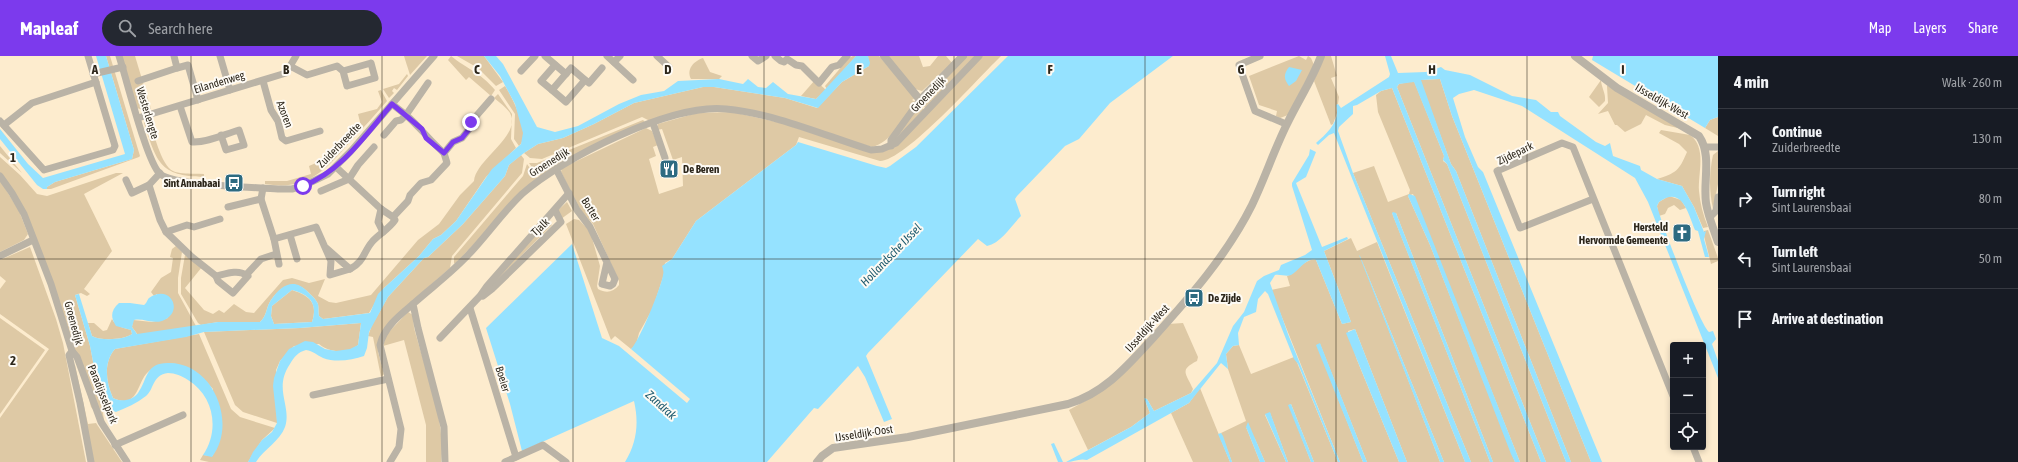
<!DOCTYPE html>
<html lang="en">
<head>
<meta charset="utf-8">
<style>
  :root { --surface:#171b24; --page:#242831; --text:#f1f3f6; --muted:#9ea1a6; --line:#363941; --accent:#7c3aed }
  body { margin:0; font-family:"Asap Condensed",sans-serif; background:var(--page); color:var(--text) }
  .controls { position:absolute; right:12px; bottom:12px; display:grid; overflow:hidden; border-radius:4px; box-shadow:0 2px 6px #0003 }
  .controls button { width:36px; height:36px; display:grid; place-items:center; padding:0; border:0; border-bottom:1px solid var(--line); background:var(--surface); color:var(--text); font:20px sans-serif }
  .stop { position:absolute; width:12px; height:12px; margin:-9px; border:3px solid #7c3aed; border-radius:50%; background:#fff }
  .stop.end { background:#7c3aed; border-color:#fff; box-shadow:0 1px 4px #0008 }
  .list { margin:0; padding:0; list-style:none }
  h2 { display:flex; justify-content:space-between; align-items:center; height:52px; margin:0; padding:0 16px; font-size:17px }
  h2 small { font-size:13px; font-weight:400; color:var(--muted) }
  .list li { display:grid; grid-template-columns:26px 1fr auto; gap:12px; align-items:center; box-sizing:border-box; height:60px; padding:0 16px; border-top:1px solid var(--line) }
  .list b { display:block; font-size:15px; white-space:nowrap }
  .list p { margin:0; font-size:13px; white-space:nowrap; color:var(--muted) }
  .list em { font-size:13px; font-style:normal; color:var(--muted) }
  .icon { flex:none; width:22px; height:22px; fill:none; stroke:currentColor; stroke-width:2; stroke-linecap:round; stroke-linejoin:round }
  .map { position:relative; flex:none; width:1718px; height:406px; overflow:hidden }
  header { display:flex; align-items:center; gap:24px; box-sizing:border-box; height:56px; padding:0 20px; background:var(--accent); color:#fff }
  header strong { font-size:19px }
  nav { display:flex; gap:22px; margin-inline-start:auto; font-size:14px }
  .search { width:280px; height:36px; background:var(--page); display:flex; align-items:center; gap:10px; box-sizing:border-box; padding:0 14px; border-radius:22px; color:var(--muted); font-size:15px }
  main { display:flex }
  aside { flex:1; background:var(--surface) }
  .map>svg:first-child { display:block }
  .green { fill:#dec9a5 }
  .water { fill:#95e2ff; fill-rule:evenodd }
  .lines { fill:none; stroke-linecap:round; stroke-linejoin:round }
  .minor { stroke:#bab3a6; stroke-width:7 }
  .tertiary { stroke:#bab3a6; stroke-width:8 }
  .route { stroke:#7c3aed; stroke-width:5 }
  .grid { fill:none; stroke:#2c261b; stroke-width:1; stroke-opacity:0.55 }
  .labels { text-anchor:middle; stroke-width:4; stroke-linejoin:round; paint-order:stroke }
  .street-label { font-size:11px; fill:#2c261b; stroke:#fefbf5 }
  .poi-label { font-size:11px; font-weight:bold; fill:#2c261b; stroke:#fefbf5; text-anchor:start }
  .water-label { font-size:12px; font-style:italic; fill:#1c596d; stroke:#fefbf5 }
  .grid-label { font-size:13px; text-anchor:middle; font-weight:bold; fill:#2c261b; stroke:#fefbf5; stroke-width:4; stroke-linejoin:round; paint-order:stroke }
</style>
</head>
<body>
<header>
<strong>Mapleaf</strong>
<div class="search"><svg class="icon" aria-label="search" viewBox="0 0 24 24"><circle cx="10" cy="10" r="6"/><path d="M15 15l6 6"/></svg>Search here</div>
<nav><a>Map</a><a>Layers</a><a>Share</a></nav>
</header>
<main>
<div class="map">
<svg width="1718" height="406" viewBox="0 0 1718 406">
  <rect width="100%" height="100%" fill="#fdecce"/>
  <!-- green -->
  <g class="green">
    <path d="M106 0H110L140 100 139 101 51 133H47V131L55 126 132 103 134 94Z"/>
    <path d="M121 0H135L151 53 145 55 137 52Z"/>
    <path d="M404 0H427L410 19Z"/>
    <path d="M451 0C467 13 480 16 495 34L491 40 469 21 466 24 448 4Z"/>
    <path d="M457 0H484L503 26 496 30 478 12Z"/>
    <path d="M853 0H856L827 33 825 30 849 2Z"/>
    <path d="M868 0H879L915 42 912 44 915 46 913 51C901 66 891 86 872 91L724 50 650 65 642 61 542 103 530 102 524 97 538 88 563 82 594 68 634 47 703 31H714L785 42 817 52 842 26 869 10Z"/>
    <path d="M887 0H919L923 11 930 10 938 0H946L952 7 922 35 915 33Z"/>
    <path d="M966 0H976L927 53 920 48Z"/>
    <path d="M982 0H1001C979 21 905 105 880 105L799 81 796 89 696 165 672 203 665 207 664 218 653 252 639 277 636 289 631 293 615 280 611 284 566 168 574 163 579 164 590 175 600 210 597 230 598 233C607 238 613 236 619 229V225L593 168 581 155 561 116 562 112 646 72 652 75 658 89 653 91 656 100 649 103 659 138 683 130 682 101 673 104 662 73 657 74 658 68 697 57 732 56 781 67 857 92 888 93Z"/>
    <path d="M1299 0 1306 4 1308 0 1311 2 1314 9 1288 59 1280 62 1276 60 1277 55 1259 49 1249 20Z"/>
    <path d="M1324 0H1331L1337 20 1331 22 1339 41 1338 48 1336 49 1337 57 1333 68 1331 69 1314 25Z"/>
    <path d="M703 2 710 16 722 20 719 23H691C686 13 694 5 703 2Z"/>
    <path d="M407 18 408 20 397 34 394 32 392 35 394 37 389 42 383 33 399 28Z"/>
    <path d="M1440 23 1452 60 1591 406H1571L1456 115 1451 108 1420 24Z"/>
    <path d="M815 24 826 34 816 43 801 40Z"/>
    <path d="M1601 24C1601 31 1606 37 1605 45L1599 51 1589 41Z"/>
    <path d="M1414 25 1444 100 1443 105 1447 108 1566 406H1546L1397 31 1399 28Z"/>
    <path d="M505 30C512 41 532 79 519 90L514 83 515 58 499 34Z"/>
    <path d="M1607 30H1608L1682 73 1665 69 1646 59 1641 68 1625 76 1617 69H1615L1608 55 1598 58 1608 47Z"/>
    <path d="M1392 32 1541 406H1520L1413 138 1408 140 1430 189 1515 406H1493L1396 157H1392L1490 406H1471L1353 117 1374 110 1388 146 1409 138 1410 134 1378 56 1376 39 1381 35Z"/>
    <path d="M381 34 387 45C375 59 362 73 350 86 325 115 307 135 265 128V125H287L311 118 309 110 334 99 333 88 350 83 356 72 361 70 358 58 377 53 382 46 378 35Z"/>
    <path d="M498 38 512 58 511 83 516 92 486 121 456 165 441 179 433 183 419 200 384 232 369 257 323 263 319 260C318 256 319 252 318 248 316 243 311 239 308 236 294 222 281 230 271 244 266 251 267 260 260 266H218L201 269 198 267 181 238V222L185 199 202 211 185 232 204 254 213 258 219 254 224 257 234 248 246 256 254 257 283 224 292 222 309 227 325 223 318 240 329 246 336 247 371 239 418 184 439 168 460 139 474 125C476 103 522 80 510 57 506 51 499 46 494 42Z"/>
    <path d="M919 50 925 54 894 84Z"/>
    <path d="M1718 61V80L1705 72 1710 64Z"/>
    <path d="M149 62C153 74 161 110 173 115 182 119 194 117 204 118V121C159 120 157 106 144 67Z"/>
    <path d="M643 64 645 66 539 121 529 107H537Z"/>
    <path d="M1661 74 1690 79C1707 92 1698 116 1699 135 1700 147 1703 159 1708 171L1703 172 1694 151 1682 130 1657 123C1676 117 1679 115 1687 96L1679 88 1659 77Z"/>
    <path d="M0 90 22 117 0 97Z"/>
    <path d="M1718 95V128L1713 153C1709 135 1709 117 1713 99Z"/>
    <path d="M521 99 524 103 522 117 452 200 450 212 395 260 378 296 384 318 381 321 373 281 368 280 372 269 388 241 424 202 428 201 463 168 505 120 509 109Z"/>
    <path d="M0 101 20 119 37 138 47 140 116 117H123L84 138 112 195 84 233 90 238 87 240 81 237 75 239 90 290 105 368 91 351 78 301 69 289 35 183 6 124 0 117Z"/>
    <path d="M527 108 537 122 455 208 454 207V201L523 120Z"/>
    <path d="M0 124 19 155 28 178 24 184 0 196Z"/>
    <path d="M1669 140 1681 144 1686 152 1680 154 1674 149 1668 152 1665 158 1659 160 1657 150 1659 146Z"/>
    <path d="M567 146 572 155 561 163 557 155Z"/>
    <path d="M547 164 552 169 483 238Z"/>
    <path d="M1708 174 1718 202V205L1711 208 1704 180V175Z"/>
    <path d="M1351 182 1357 195 1377 186 1465 406H1444L1360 200 1440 406H1407L1355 273 1348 275 1357 304 1399 406H1367L1320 288 1317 289 1363 406H1340L1271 234 1290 230 1287 220C1296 217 1305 201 1316 204L1342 268 1351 266 1324 195Z"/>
    <path d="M176 190 182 196 178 222V237L196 270 138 279 132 271 133 264 152 266 168 262 157 238 154 240 151 236 161 222 171 216 173 202 170 201 172 193Z"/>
    <path d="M30 191 56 263 63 287 86 406H0V362L49 293 0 258V233L6 225 0 220V204Z"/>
    <path d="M292 234C310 240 318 247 312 266L274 268 271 260 272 250Z"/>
    <path d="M408 256 413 259 414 272C424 310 447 368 441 406H426V369L404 284 383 290 386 279Z"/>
    <path d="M0 262 45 294 0 358Z"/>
    <path d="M112 263C116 271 124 272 131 274L132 278C123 284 101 285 92 280L88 267H94L103 275 107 274Z"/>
    <path d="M361 267 358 289C348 298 330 297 319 288L294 290 280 305 276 314 277 367 243 356 235 349 204 276 300 272Z"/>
    <path d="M1183 267 1198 301 1197 305C1179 314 1186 317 1193 333L1191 337 1154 355 1147 343 1144 342 1150 357 1131 371 1088 394 1069 354 1087 344 1168 268Z"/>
    <path d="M199 278 231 353 240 361 275 372 262 384 248 406H209L200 404 203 399 213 400V333C197 314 170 296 147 317 137 327 138 354 113 342 106 326 103 307 115 293Z"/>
    <path d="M1239 289 1251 318 1294 301 1296 304 1338 406H1314L1291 348 1289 349 1311 406H1288L1270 357 1265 359 1286 406H1265L1255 383 1246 371 1260 406H1232L1221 377 1246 365 1228 313 1226 298 1233 290Z"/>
    <path d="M73 308 75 309 88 368 96 367 122 406H92Z"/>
    <path d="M1200 332 1230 406H1193L1171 357 1189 347Z"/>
  </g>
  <!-- water -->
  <g class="water">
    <path d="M96 0H106L134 94 132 103 55 126 47 131V133H43L37 129 0 83V73L28 108 43 122 125 98Z"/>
    <path d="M484 0H496L503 8 537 71 555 76 578 70 619 48 641 39 664 35 678 25 719 23 743 28 748 23 758 31 766 32 773 26 788 38 816 43 856 0H868L870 7 869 10 842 26 818 52 785 42 714 31H703L634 47 594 68 563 82 538 88 524 97 509 109 505 120 463 168 428 201 424 202 388 241 369 276 367 292 364 300C352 304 336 307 323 302 317 299 313 295 306 294 298 296 294 301 290 308 273 333 292 350 285 371 280 385 264 393 256 406H248L253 396 262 384 272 376 277 367 273 330 274 322 280 305 289 293 305 285 313 286 325 293 336 295 350 293 358 289 361 267 300 272 204 276 186 281 115 293C103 307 106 326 113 342 121 346 132 345 138 337 148 323 145 307 168 307 213 306 238 367 212 401L203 399C220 374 214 340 188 324 182 320 175 317 168 317 152 319 154 334 146 340 137 347 126 352 116 356L107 353 101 347 90 290 75 239 79 238 92 280C101 285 123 284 132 278L131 274 116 270C110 261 111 254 119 247H130L144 249C147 247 147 244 149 242 171 227 185 257 162 265 152 268 143 262 134 264L132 271 137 278 218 266H260C267 260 266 251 271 244 281 229 294 221 308 236 311 239 316 243 318 248 319 252 318 256 319 260L323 263 370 257 378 238 384 232 419 200 433 183 441 179 456 165 492 113 521 88 523 77 515 48 500 20ZM292 234C310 239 318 247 312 266L274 268 271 260 272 250Z"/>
    <path d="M1008 0H1173L1110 47 1079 83 1065 90 1017 140 1015 143 1021 160C1011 170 1001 187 987 190L978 183 868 297 866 300 892 363 884 366 865 321 858 310 818 353 814 352 767 406H625C637 386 639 367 634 345L522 395 510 348 486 272 572 188 602 282 619 290 687 347 690 343 631 293C639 286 661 232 663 219 664 216 663 213 662 210L672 203 696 165 796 89 798 86 877 110 886 112 890 110 916 91Z"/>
    <path d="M1385 0H1391L1398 17 1426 16 1441 11 1445 14 1470 19 1512 40 1536 44 1551 56H1558L1560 60 1596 86 1605 90 1610 87 1613 100 1640 110 1641 114 1657 123 1682 130 1694 151 1704 176 1706 175 1704 183 1709 201H1705L1698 175 1695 174C1688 157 1682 129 1659 146L1657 150C1661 166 1700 269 1709 276L1713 275 1716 283 1712 288 1718 305V322L1648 146 1635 122 1522 50 1474 34 1459 38 1453 42 1465 81 1478 111 1483 116 1602 406H1591L1452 60 1440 23 1421 24 1451 108 1456 115 1571 406H1566L1447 108 1443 104 1444 100 1414 26 1399 28 1397 31 1546 406H1541L1392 32 1381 35 1357 49 1353 50V58L1339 71 1338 75 1353 117 1471 406H1465L1334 77 1329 79 1318 89 1316 87C1327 77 1341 65 1336 49L1338 48 1341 52 1389 21 1390 18Z"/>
    <path d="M1593 0H1718V61L1710 64 1705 72 1592 4Z"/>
    <path d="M1289 11 1302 14 1296 25 1289 30C1284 23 1283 19 1289 11Z"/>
    <path d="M1310 93 1316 96 1306 121 1296 127 1322 191 1347 181 1348 183 1324 195 1351 266 1342 268 1316 204C1306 201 1299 215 1291 219 1287 221 1280 218 1275 219L1270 227 1288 278 1340 406H1338L1298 308 1294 303 1268 238 1265 235 1258 243 1256 256 1244 261 1238 277 1239 289 1233 290 1226 298 1228 313 1221 307 1189 347 1087 404C1079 402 1074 406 1066 406L1131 371 1150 357 1144 342 1147 343 1154 355 1191 337 1217 307 1233 270 1244 256 1257 225 1264 220 1279 214 1281 209 1305 199 1312 194 1292 130V127L1309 99Z"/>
    <path d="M1409 138 1415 140 1520 406H1515L1511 398 1430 189 1408 140Z"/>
    <path d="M1393 156 1396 157 1493 406H1490L1393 160 1392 157Z"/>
    <path d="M1359 199 1360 200 1444 406H1440Z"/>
    <path d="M1355 273 1407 406H1399L1346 277Z"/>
    <path d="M1320 287 1367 406H1363L1316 289Z"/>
    <path d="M1291 348 1314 406H1311L1288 349Z"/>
    <path d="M1270 356 1288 406H1286L1265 358Z"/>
    <path d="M1248 366 1265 406H1260L1246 371Z"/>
    <path d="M1221 377 1223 380 1232 406H1230L1218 378Z"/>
    <path d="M1054 387 1063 406H1058L1051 388Z"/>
  </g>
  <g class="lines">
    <!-- minor -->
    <g class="minor">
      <path d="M119 0C126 21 147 107 160 118 177 130 254 131 278 133H292L303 130 328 118 351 95 434 0"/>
      <path d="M174 0 177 12 188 9 198 44"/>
      <path d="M220 0 230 34"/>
      <path d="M545 0 566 18"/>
      <path d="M607 0 633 24"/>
      <path d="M657 0 669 11"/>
      <path d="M752 0 758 5 766 0"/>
      <path d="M775 0 781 5 784 6 787 3 796 9 802 10 819 27 832 11 839 9 847 0"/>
      <path d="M1260 0 1239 9 1255 55 1286 68"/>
      <path d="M614 6 620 0"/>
      <path d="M290 10 307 19 337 10 343 15 347 30 375 22 371 7 343 15"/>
      <path d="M571 12 585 24 566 46 552 34Z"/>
      <path d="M521 15 535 0"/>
      <path d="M93 18 123 11"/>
      <path d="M585 24 589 27 602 12"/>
      <path d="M138 25 177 12"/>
      <path d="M263 25 271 54 278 65 282 82 286 85 320 75"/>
      <path d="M428 27 406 59C420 71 430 85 444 97"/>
      <path d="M552 34 541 25 555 9"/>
      <path d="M180 50 192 86C207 87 225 78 239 74L244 89 226 94 221 79"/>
      <path d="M138 62 286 17 296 0"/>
      <path d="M0 65 44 114 113 94 115 90 88 0"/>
      <path d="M653 67 665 102"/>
      <path d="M4 69 32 47 96 26"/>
      <path d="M384 79 396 65 401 64 406 59 392 48"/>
      <path d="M891 90V84L920 44"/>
      <path d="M1705 91H1718"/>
      <path d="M336 111 381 153 393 161 395 164C389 173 379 178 372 186 364 195 364 206 350 213"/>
      <path d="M556 113 577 154 590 171 615 223 613 228 610 230 602 228 607 206"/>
      <path d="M160 117 149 129 160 164 166 176 192 201 216 220C225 218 238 213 246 219L261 203 276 198"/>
      <path d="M0 120 12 137 24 158 51 228 72 295 69 299 80 347 91 406"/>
      <path d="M126 124 132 137 149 129"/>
      <path d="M263 132 261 143 274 183 316 171 331 205 330 219 350 213 326 192"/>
      <path d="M321 135 349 123 358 109 374 91"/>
      <path d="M1593 143 1520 172 1497 115 1562 87 1573 91 1673 340"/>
      <path d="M228 151 261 143"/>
      <path d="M381 153 378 166 383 176"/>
      <path d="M393 161 408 145 410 139 421 127 431 124 447 107 444 97 453 86 462 82 470 72 471 66 491 43"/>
      <path d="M1710 161 1716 155 1718 141"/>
      <path d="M166 176 187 169 194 171 220 163"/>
      <path d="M290 179 297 203"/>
      <path d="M274 183 279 208"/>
      <path d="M0 200 33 184"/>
      <path d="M216 220 218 225 233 237 248 220 246 219"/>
      <path d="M483 240 492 233 561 166 555 154"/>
      <path d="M470 252 516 401"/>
      <path d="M440 282 480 240 487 230 569 137"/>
      <path d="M72 295 77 301 101 366 127 406"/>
      <path d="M313 339 388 323"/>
      <path d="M115 389 183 359"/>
      <path d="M1693 391 1699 406"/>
      <path d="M390 406 399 391 401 373 380 289C384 271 400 259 413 248"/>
      <path d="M445 406 444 371 418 272 413 248C432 231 453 216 470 197 488 178 503 156 522 138 562 102 672 47 726 53 776 58 823 79 871 94L882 93 896 87 979 0"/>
      <path d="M505 406 543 389 566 406"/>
    </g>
    <!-- tertiary -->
    <g class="tertiary">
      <path d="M884 0 920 44 963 0"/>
      <path d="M1575 0 1617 32 1699 80C1712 99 1703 125 1706 147 1708 160 1714 174 1718 186"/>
      <path d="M817 406 822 400 833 392 908 381 1068 348C1105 337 1128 309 1153 282 1190 241 1227 199 1252 149 1265 122 1274 94 1287 68 1298 45 1312 24 1321 0"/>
    </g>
  </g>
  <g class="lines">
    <!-- route -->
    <path class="route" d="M303 130C342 115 366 78 392 48L422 73 426 82 444 97 453 86 462 82 470 72 471 66"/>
  </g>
  <!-- grid -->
  <path class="grid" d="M191 0V406M382 0V406M573 0V406M764 0V406M954 0V406M1145 0V406M1336 0V406M1527 0V406M0 203H1718"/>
  <!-- icons -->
  <defs>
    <symbol id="restaurant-square" viewBox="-11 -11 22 22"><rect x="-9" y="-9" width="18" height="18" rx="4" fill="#2d6b81" stroke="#fefbf5"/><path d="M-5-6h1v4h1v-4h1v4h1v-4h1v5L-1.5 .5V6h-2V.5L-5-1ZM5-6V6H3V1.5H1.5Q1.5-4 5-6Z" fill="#fff"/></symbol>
    <symbol id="bus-square" viewBox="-11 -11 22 22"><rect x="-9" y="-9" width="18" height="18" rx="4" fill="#2d6b81" stroke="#fefbf5"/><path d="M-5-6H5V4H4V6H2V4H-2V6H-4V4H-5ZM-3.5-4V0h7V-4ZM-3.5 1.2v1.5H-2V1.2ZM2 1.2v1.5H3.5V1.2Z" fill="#fff"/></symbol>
    <symbol id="church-square" viewBox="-11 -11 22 22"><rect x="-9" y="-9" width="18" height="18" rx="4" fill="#2d6b81" stroke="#fefbf5"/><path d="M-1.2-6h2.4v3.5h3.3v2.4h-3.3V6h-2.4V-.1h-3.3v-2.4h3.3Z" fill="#fff"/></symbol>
  </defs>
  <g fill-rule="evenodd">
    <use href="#restaurant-square" x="658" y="102" width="22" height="22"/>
    <use href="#bus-square" x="223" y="116" width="22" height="22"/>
    <use href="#church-square" x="1671" y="166" width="22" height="22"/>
    <use href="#bus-square" x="1183" y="231" width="22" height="22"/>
  </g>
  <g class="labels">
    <!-- street labels -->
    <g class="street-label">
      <text transform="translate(219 26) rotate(-17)" y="4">Eilandenweg</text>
      <text transform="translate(928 38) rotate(-46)" y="4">Groenedijk</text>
      <text transform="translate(1662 45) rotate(30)" y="4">IJsseldijk-West</text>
      <text transform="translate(148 57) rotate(73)" y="4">Westerlengte</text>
      <text transform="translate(285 58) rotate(69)" y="4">Azoren</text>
      <text transform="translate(339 89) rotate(-46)" y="4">Zuiderbreedte</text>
      <text transform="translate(1515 97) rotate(-26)" y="4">Zijdepark</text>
      <text transform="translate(549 106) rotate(-32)" y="4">Groenedijk</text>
      <text transform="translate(591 153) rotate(58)" y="4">Botter</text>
      <text transform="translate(540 171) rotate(-44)" y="4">Tjalk</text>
      <text transform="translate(74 267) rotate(75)" y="4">Groenedijk</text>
      <text transform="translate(1147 272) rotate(-48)" y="4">IJsseldijk-West</text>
      <text transform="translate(503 323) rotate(73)" y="4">Boeier</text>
      <text transform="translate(103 338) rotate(68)" y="4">Paradijsselpark</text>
      <text transform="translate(864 377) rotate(-9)" y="4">IJsseldijk-Oost</text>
    </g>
    <!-- poi labels -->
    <g class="poi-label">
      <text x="683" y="117">De Beren</text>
      <text x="220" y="131" text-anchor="end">Sint Annabaai</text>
      <text x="1668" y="175" text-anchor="end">Hersteld<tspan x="1668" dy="13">Hervormde Gemeente</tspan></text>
      <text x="1208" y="246">De Zijde</text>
    </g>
    <!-- water labels -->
    <g class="water-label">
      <text transform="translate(891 199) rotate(-46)" y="4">Hollandsche IJssel</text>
      <text transform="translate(661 349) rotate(42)" y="4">Zandrak</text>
    </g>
  </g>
  <g class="grid-label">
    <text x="95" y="18">A</text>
    <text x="286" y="18">B</text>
    <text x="477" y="18">C</text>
    <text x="668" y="18">D</text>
    <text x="859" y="18">E</text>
    <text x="1050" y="18">F</text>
    <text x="1241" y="18">G</text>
    <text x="1432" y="18">H</text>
    <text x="1623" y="18">I</text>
    <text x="13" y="106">1</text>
    <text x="13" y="309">2</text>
  </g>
</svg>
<div class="controls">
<button>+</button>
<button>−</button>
<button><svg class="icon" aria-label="locate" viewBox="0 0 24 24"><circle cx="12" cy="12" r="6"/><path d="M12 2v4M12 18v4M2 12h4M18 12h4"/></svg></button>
</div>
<div class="stop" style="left:303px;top:130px"></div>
<div class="stop end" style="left:471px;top:66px"></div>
</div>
<aside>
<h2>4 min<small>Walk · 260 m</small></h2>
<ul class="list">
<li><svg class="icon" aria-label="ahead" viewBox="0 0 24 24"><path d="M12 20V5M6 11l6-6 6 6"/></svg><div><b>Continue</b><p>Zuiderbreedte</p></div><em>130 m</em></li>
<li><svg class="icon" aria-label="right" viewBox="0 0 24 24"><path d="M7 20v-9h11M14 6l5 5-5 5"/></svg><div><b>Turn right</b><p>Sint Laurensbaai</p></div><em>80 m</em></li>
<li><svg class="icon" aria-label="left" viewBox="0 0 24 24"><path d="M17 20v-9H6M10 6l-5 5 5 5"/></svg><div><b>Turn left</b><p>Sint Laurensbaai</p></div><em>50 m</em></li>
<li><svg class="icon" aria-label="arrive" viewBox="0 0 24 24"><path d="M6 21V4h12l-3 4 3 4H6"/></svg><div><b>Arrive at destination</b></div></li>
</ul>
</aside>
</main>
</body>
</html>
